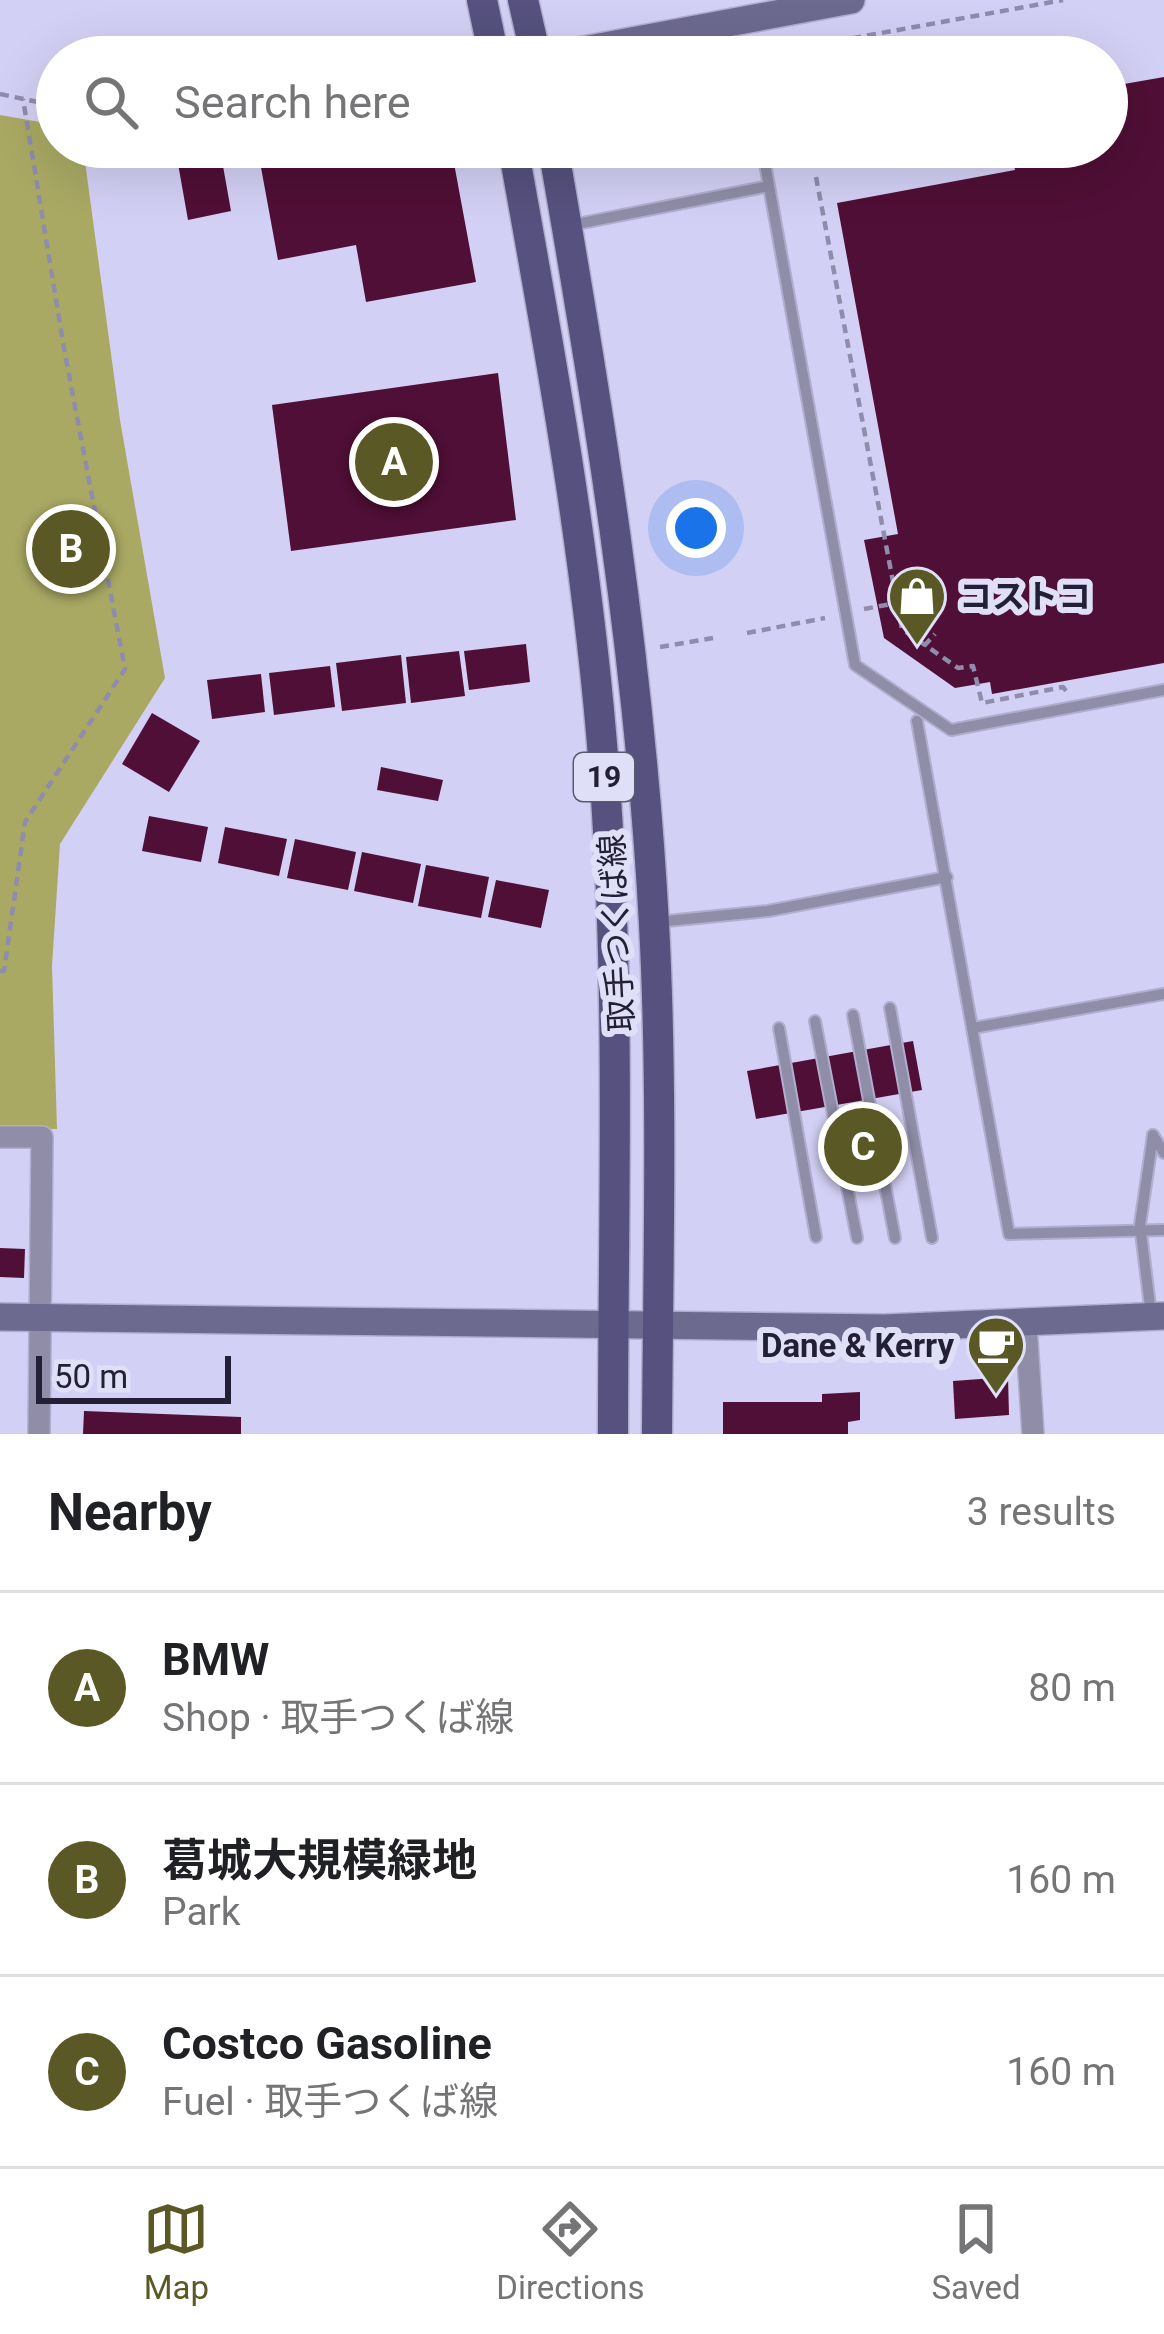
<!DOCTYPE html>
<html lang="en">
<head>
<meta charset="utf-8">
<style>
  :root { --surface:#fff; --page:#f2f2f2; --text:#202124; --muted:#757577; --line:#e0e0e0; --accent:#5a5926 }
  body { margin:0; font-family:Roboto,"Noto Sans JP",sans-serif; background:var(--page); color:var(--text) }
  .scale { position:absolute; left:36px; bottom:30px; width:195px; box-sizing:border-box; padding-left:12px; border:6px solid #221f36; border-top:0; font-size:33px; line-height:42px; white-space:nowrap; color:#221f36; -webkit-text-stroke:9px #e0dff8; paint-order:stroke }
  .you { position:absolute; left:696px; top:528px; width:42px; height:42px; margin:-30px; border:9px solid #fff; border-radius:50%; background:#1a73e8; box-shadow:0 0 0 18px #1a73e833 }
  .badge { display:grid; place-items:center; width:78px; height:78px; border-radius:50%; background:var(--accent); color:#fff; font-size:39px; font-weight:700 }
  .pin { position:absolute; translate:-50% -50%; border:6px solid #fff; box-shadow:0 3px 12px #0006 }
  .list { margin:0; padding:0; list-style:none }
  h2 { display:flex; justify-content:space-between; align-items:center; height:156px; margin:0; padding:0 48px; font-size:51px }
  h2 small { font-size:39px; font-weight:400; color:var(--muted) }
  .list li { display:grid; grid-template-columns:78px 1fr auto; gap:36px; align-items:center; box-sizing:border-box; height:192px; padding:0 48px; border-top:3px solid var(--line) }
  .list b { display:block; font-size:45px; white-space:nowrap }
  .list p { margin:0; font-size:39px; white-space:nowrap; color:var(--muted) }
  .list em { font-size:39px; font-style:normal; color:var(--muted) }
  .icon { flex:none; width:66px; height:66px; fill:none; stroke:currentColor; stroke-width:2; stroke-linecap:round; stroke-linejoin:round }
  .map { position:relative; flex:none; width:1164px; height:1434px; overflow:hidden }
  .search { position:absolute; background:var(--surface); box-shadow:0 12px 48px #0002; left:36px; right:36px; top:36px; height:132px; display:flex; align-items:center; gap:30px; box-sizing:border-box; padding:0 42px; border-radius:66px; color:var(--muted); font-size:45px }
  .sheet { height:732px; background:var(--surface) }
  nav { display:flex; justify-content:space-around; align-items:center; box-sizing:border-box; height:168px; border-top:3px solid var(--line); background:var(--surface); font-size:33px; color:var(--muted) }
  nav a { display:grid; justify-items:center; gap:6px }
  nav .on { color:var(--accent) }
  .map>svg:first-child { display:block }
  .green { fill:#a9a964 }
  .building { fill:#500f36 }
  .lines { fill:none; stroke-linecap:round; stroke-linejoin:round }
  .lane-casing { stroke:#b0adcf; stroke-width:14 }
  .street-casing { stroke:#b0adcf; stroke-width:24 }
  .secondary-casing { stroke:#b0adcf; stroke-width:30 }
  .primary-casing { stroke:#b0adcf; stroke-width:33 }
  .path { stroke:#8f8cac; stroke-width:4.5; stroke-dasharray:9 6; stroke-linecap:butt }
  .lane { stroke:#8f8da7; stroke-width:10 }
  .street { stroke:#8f8da7; stroke-width:21 }
  .secondary { stroke:#6d6a8f; stroke-width:27 }
  .primary { stroke:#56517e; stroke-width:30 }
  .labels { text-anchor:middle; stroke-width:12; stroke-linejoin:round; paint-order:stroke }
  .shield { fill:#e0dff8; stroke:#5b5970; stroke-width:3 }
  .shield-label { font-size:30px; font-weight:bold; fill:#221f36 }
  .poi-label { font-size:33px; font-weight:bold; fill:#221f36; stroke:#e0dff8; text-anchor:start }
  .street-label { font-size:33px; fill:#221f36; stroke:#e0dff8 }
</style>
</head>
<body>
<div class="map">
<svg width="1164" height="1434" viewBox="0 0 1164 1434">
  <rect width="100%" height="100%" fill="#d3d0f5"/>
  <!-- green -->
  <path class="green" d="M0 115 57 125V147H83L120 420 165 678 60 844 52 966 57 1129H0Z"/>
  <!-- building -->
  <g class="building">
    <path d="M1164 77V663L992 694 990 682 955 688 884 638 864 540 898 534 837 203 1015 170 1011 147H1107V87Z"/>
    <path d="M341 147H451L476 282 366 302 356 245 278 260 260 162Z"/>
    <path d="M209 152 212 168 223 166 231 211 188 220 177 158Z"/>
    <path d="M498 373 516 520 291 551 272 405Z"/>
    <path d="M526 644 530 682 469 690 464 651Z"/>
    <path d="M459 651 465 696 411 703 406 657Z"/>
    <path d="M401 655 406 703 342 711 336 663Z"/>
    <path d="M330 666 335 707 274 715 269 673Z"/>
    <path d="M261 674 265 712 212 719 207 680Z"/>
    <path d="M152 713 200 741 169 792 122 764Z"/>
    <path d="M381 767 443 780 438 801 377 790Z"/>
    <path d="M149 816 208 827 201 862 142 851Z"/>
    <path d="M225 827 287 839 279 876 218 863Z"/>
    <path d="M295 839 356 852 348 890 287 878Z"/>
    <path d="M362 852 421 864 413 903 354 891Z"/>
    <path d="M426 865 489 877 481 918 418 906Z"/>
    <path d="M496 880 549 890 541 928 488 917Z"/>
    <path d="M913 1041 922 1090 756 1119 747 1071Z"/>
    <path d="M0 1248 25 1249 24 1278 0 1277Z"/>
    <path d="M1008 1377 1009 1415 955 1419 953 1381Z"/>
    <path d="M860 1392V1420L848 1422V1434H723V1402H822V1394Z"/>
    <path d="M84 1411 241 1417V1434H83Z"/>
  </g>
  <g class="lines">
    <defs>
      <g id="lane">
        <path d="M762 147 855 665 951 730 1164 690"/>
        <path d="M572 225 769 186"/>
        <path d="M917 721 1009 1234 1164 1230"/>
        <path d="M657 922 768 911 947 877"/>
        <path d="M890 1008 932 1238"/>
        <path d="M853 1015 895 1238"/>
        <path d="M815 1021 857 1238"/>
        <path d="M779 1028 816 1237"/>
        <path d="M973 1028 1164 994"/>
        <path d="M1153 1135 1164 1153"/>
        <path d="M1151 1314 1140 1225 1153 1135"/>
      </g>
      <g id="street">
        <path d="M0 1137H42L39 1434"/>
        <path d="M1026 1325 1033 1434"/>
      </g>
      <g id="secondary">
        <path d="M546 57 851 0"/>
        <path d="M0 1317 884 1328 1164 1316"/>
      </g>
      <g id="primary">
        <path d="M482 0 494 57"/>
        <path d="M523 0 536 57"/>
        <path d="M513 147C553 367 594 591 607 814 620 1020 613 1228 613 1434"/>
        <path d="M553 147C598 404 640 662 654 924 663 1094 658 1264 657 1434"/>
      </g>
    </defs>
    <!-- lane casing -->
    <use href="#lane" class="lane-casing"/>
    <!-- street casing -->
    <use href="#street" class="street-casing"/>
    <!-- secondary casing -->
    <use href="#secondary" class="secondary-casing"/>
    <!-- primary casing -->
    <use href="#primary" class="primary-casing"/>
    <!-- path -->
    <g class="path">
      <path d="M749 57 1063 0"/>
      <path d="M0 94 57 106"/>
      <path d="M816 177 902 629 958 668 973 666 982 703 1063 687 1067 692"/>
      <path d="M864 609 897 603"/>
      <path d="M747 633 825 618"/>
      <path d="M924 646 935 634"/>
      <path d="M660 647 713 638"/>
      <path d="M0 971H4L25 822 125 669 65 354 23 99"/>
    </g>
    <!-- lane -->
    <use href="#lane" class="lane"/>
    <!-- street -->
    <use href="#street" class="street"/>
    <!-- secondary -->
    <use href="#secondary" class="secondary"/>
    <!-- primary -->
    <use href="#primary" class="primary"/>
  </g>
  <!-- icons -->
  <defs>
    <symbol id="shop-pin" viewBox="-11 -11 22 30"><path d="M0 17L-7.5 6A9.5 9.5 0 1 1 7.5 6Z" fill="#5a5926" stroke="#e0dff8"/><path d="M-5-2.5h2.3a2.7 3.5 0 0 1 5.4 0H5L5.5 6h-11ZM-1.5-2.5h3a1.5 2.3 0 0 0-3 0Z" fill="#fff"/></symbol>
    <symbol id="cafe-pin" viewBox="-11 -11 22 30"><path d="M0 17L-7.5 6A9.5 9.5 0 1 1 7.5 6Z" fill="#5a5926" stroke="#e0dff8"/><path d="M-5.5-4.5H6V0H3Q3 3.5 0 3.5H-2.5Q-5.5 3.5-5.5 0ZM3-3.2v2h1.7v-2ZM-6 4.5H4V6H-6Z" fill="#fff"/></symbol>
  </defs>
  <g fill-rule="evenodd">
    <use href="#shop-pin" x="884" y="563" width="66" height="90"/>
    <use href="#cafe-pin" x="963" y="1312" width="66" height="90"/>
  </g>
  <g class="labels">
    <!-- shield labels -->
    <rect class="shield" x="574" y="753" width="60" height="48" rx="9"/>
    <g class="shield-label">
      <text x="604" y="787">19</text>
    </g>
    <!-- poi labels -->
    <g class="poi-label">
      <text x="959" y="608">コストコ</text>
      <text x="954" y="1357" text-anchor="end">Dane &amp; Kerry</text>
    </g>
    <!-- street labels -->
    <g class="street-label">
      <text transform="translate(616 933) rotate(-93)" y="12">取手つくば線</text>
    </g>
  </g>
</svg>
<div class="scale">50 m</div>
<div class="you"></div>
<div class="pin badge" style="left:394px;top:462px">A</div>
<div class="pin badge" style="left:71px;top:549px">B</div>
<div class="pin badge" style="left:863px;top:1147px">C</div>
<div class="search"><svg class="icon" aria-label="search" viewBox="0 0 24 24"><circle cx="10" cy="10" r="6"/><path d="M15 15l6 6"/></svg>Search here</div>
</div>
<section class="sheet">
<h2>Nearby<small>3 results</small></h2>
<ul class="list">
<li><span class="badge">A</span><div><b>BMW</b><p>Shop · 取手つくば線</p></div><em>80 m</em></li>
<li><span class="badge">B</span><div><b>葛城大規模緑地</b><p>Park</p></div><em>160 m</em></li>
<li><span class="badge">C</span><div><b>Costco Gasoline</b><p>Fuel · 取手つくば線</p></div><em>160 m</em></li>
</ul>
</section>
<nav>
<a class="on"><svg class="icon" aria-label="map" viewBox="0 0 24 24"><path d="M3 6l6-2 6 2 6-2v14l-6 2-6-2-6 2zM9 4v14M15 6v14"/></svg>Map</a>
<a><svg class="icon" aria-label="directions" viewBox="0 0 24 24"><path d="M12 3l9 9-9 9-9-9zM9 14v-3h6M13 9l2 2-2 2"/></svg>Directions</a>
<a><svg class="icon" aria-label="saved" viewBox="0 0 24 24"><path d="M7 4h10v16l-5-4-5 4z"/></svg>Saved</a>
</nav>
</body>
</html>
